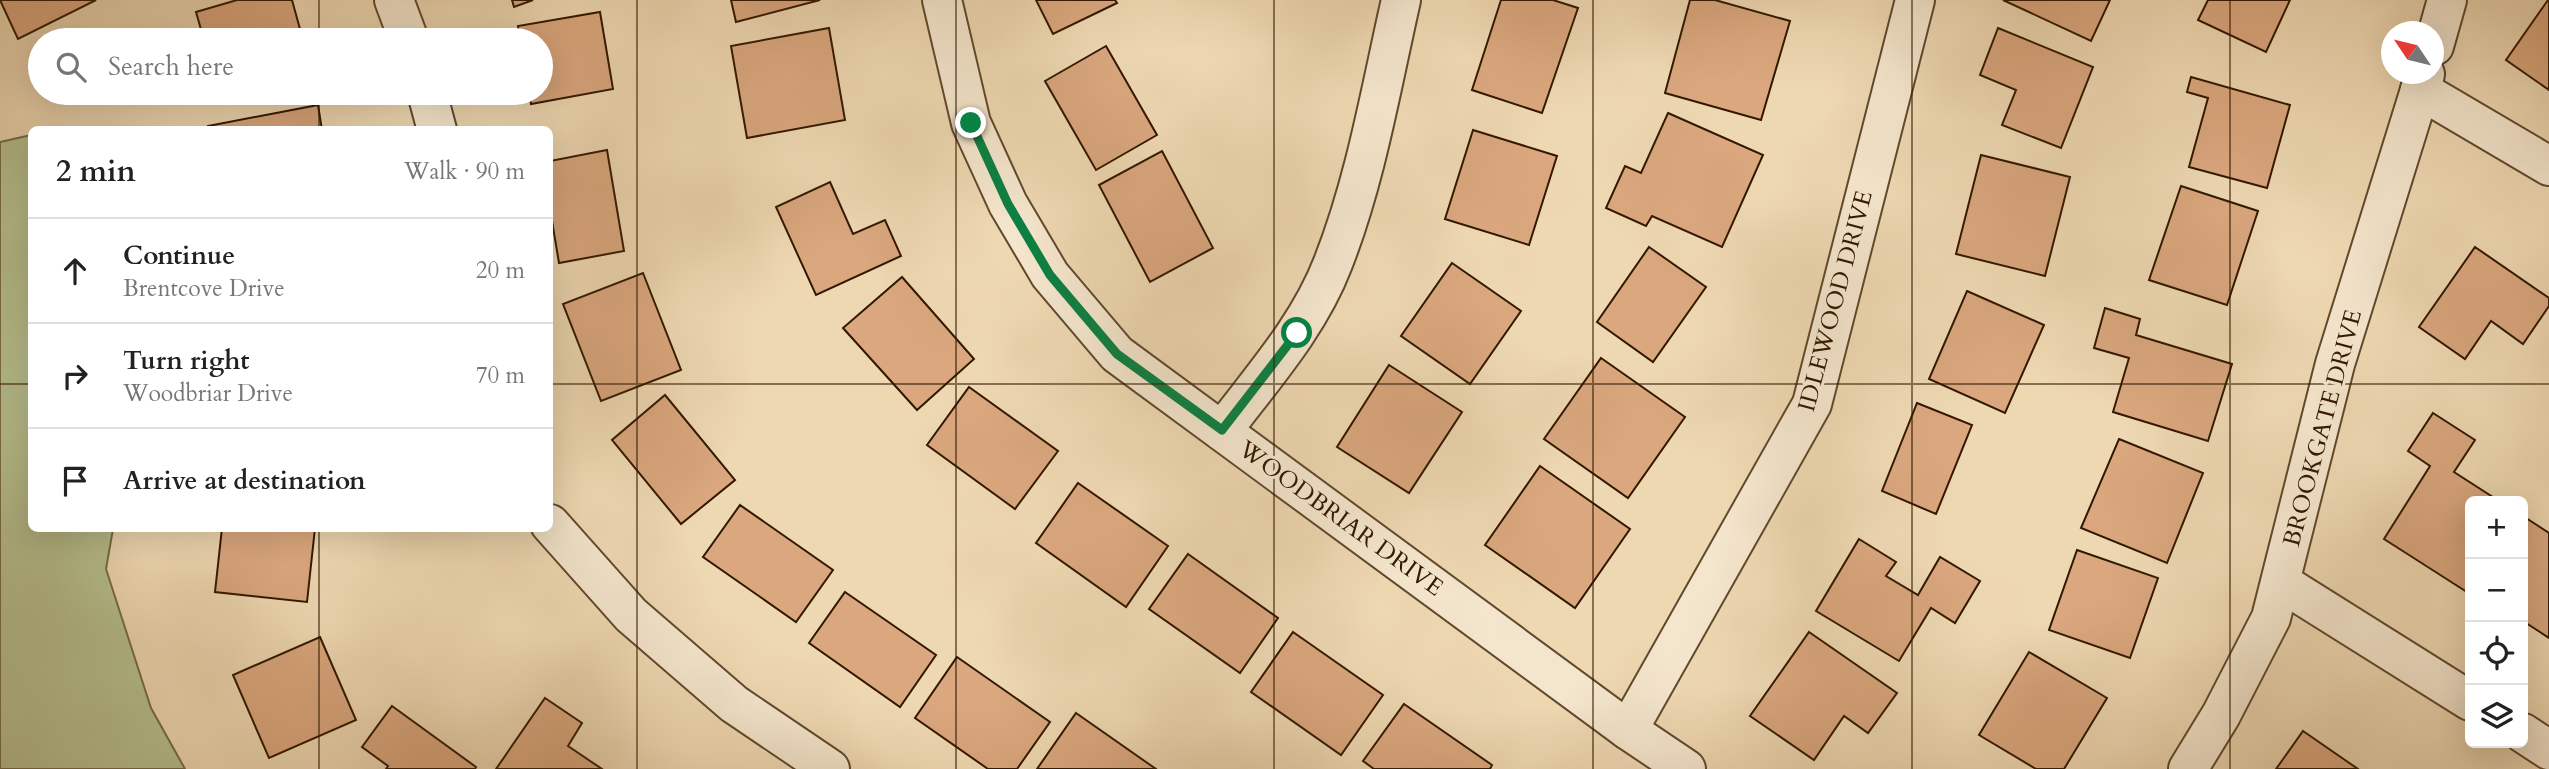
<!DOCTYPE html>
<html lang="en">
<head>
<meta charset="utf-8">
<style>
  :root { --surface:#fff; --page:#f6f6f6; --text:#222; --muted:#767676; --line:#e0e0e0 }
  body { margin:0; font-family:Cardo,serif; background:var(--page); color:var(--text) }
  .controls { position:absolute; right:21px; bottom:21px; display:grid; overflow:hidden; border-radius:10px; box-shadow:0 7px 28px #0002 }
  .controls button { width:63px; height:63px; display:grid; place-items:center; padding:0; border:0; border-bottom:2px solid var(--line); background:var(--surface); color:var(--text); font:35px sans-serif }
  .compass { position:absolute; left:2381px; top:21px; width:63px; height:63px; border-radius:50%; background:var(--surface); box-shadow:0 7px 28px #0002; rotate:305deg }
  .stop { position:absolute; width:21px; height:21px; margin:-16px; border:5px solid #0b8043; border-radius:50%; background:#fff }
  .stop.end { background:#0b8043; border-color:#fff; box-shadow:0 2px 7px #0008 }
  .list { margin:0; padding:0; list-style:none }
  h2 { display:flex; justify-content:space-between; align-items:center; height:91px; margin:0; padding:0 28px; font-size:30px }
  h2 small { font-size:23px; font-weight:400; color:var(--muted) }
  .list li { display:grid; grid-template-columns:46px 1fr auto; gap:21px; align-items:center; box-sizing:border-box; height:105px; padding:0 28px; border-top:2px solid var(--line) }
  .list b { display:block; font-size:26px; white-space:nowrap }
  .list p { margin:0; font-size:23px; white-space:nowrap; color:var(--muted) }
  .list em { font-size:23px; font-style:normal; color:var(--muted) }
  .icon { flex:none; width:38px; height:38px; fill:none; stroke:currentColor; stroke-width:2; stroke-linecap:round; stroke-linejoin:round }
  .map { position:relative; flex:none; width:2549px; height:769px; overflow:hidden }
  .search { position:absolute; background:var(--surface); box-shadow:0 7px 28px #0002; left:28px; top:28px; width:525px; height:77px; display:flex; align-items:center; gap:18px; box-sizing:border-box; padding:0 24px; border-radius:38px; color:var(--muted); font-size:26px }
  .panel { position:absolute; background:var(--surface); box-shadow:0 7px 28px #0002; left:28px; top:126px; width:525px; height:406px; border-radius:10px }
  .map>svg:first-child { display:block }
  .green { fill:#b6bf8e; stroke:#746c47; stroke-width:2 }
  .building { fill:#daa77e; stroke:#321800; stroke-width:2 }
  .lines { fill:none; stroke-linecap:round; stroke-linejoin:round }
  .minor-casing { stroke:#61482c; stroke-width:42 }
  .minor { stroke:#f4e6cd; stroke-width:38 }
  .route { stroke:#0b8043; stroke-width:9 }
  .grid { fill:none; stroke:#321800; stroke-width:2; stroke-opacity:0.55 }
  .labels { text-anchor:middle; stroke-width:6; stroke-linejoin:round; paint-order:stroke }
  .street-label { font-size:24px; fill:#321800; stroke:#f4e6cd }
</style>
</head>
<body>
<div class="map">
<svg width="2549" height="769" viewBox="0 0 2549 769">
  <rect width="100%" height="100%" fill="#eed8b2"/>
  <filter id="stains"><feTurbulence type="fractalNoise" baseFrequency=".00286" numOctaves="4"/><feColorMatrix values="0 0 0 0 .2 0 0 0 0 .09 0 0 0 0 .02 0 0 0 .5 -.17"/></filter>
  <radialGradient id="worn" r=".72"><stop offset=".6" stop-color="#630" stop-opacity="0"/><stop offset="1" stop-color="#630" stop-opacity=".3"/></radialGradient>
  <!-- green -->
  <path class="green" d="M31 135 32 528 113 529 106 569 151 708 185 769H0V142Z"/>
  <!-- building -->
  <g class="building">
    <path d="M0 0H96L18 39Z"/>
    <path d="M237 0H292L303 40H204L196 12Z"/>
    <path d="M512 0H533L514 7Z"/>
    <path d="M731 0H820L736 22Z"/>
    <path d="M1036 0H1115L1117 3 1053 34Z"/>
    <path d="M1501 0H1553L1578 8 1542 113 1472 90Z"/>
    <path d="M1690 0H1715L1790 21 1761 120 1665 93Z"/>
    <path d="M2003 0H2110L2091 41Z"/>
    <path d="M2208 0H2290L2266 52 2198 20Z"/>
    <path d="M2548 0H2549V90L2506 60Z"/>
    <path d="M600 12 613 89 531 104 529 93H541V40H520L518 26Z"/>
    <path d="M829 28 845 120 747 138 731 46Z"/>
    <path d="M1998 28 2093 67 2061 148 2002 125 2016 90 1980 75Z"/>
    <path d="M1106 46 1157 135 1096 170 1045 81Z"/>
    <path d="M2191 77 2290 105 2267 188 2189 167 2208 98 2187 92Z"/>
    <path d="M318 105 322 130H209L208 126Z"/>
    <path d="M1668 113 1763 155 1722 247 1652 216 1646 226 1606 208 1625 166 1641 173Z"/>
    <path d="M1473 130 1557 156 1529 245 1445 219Z"/>
    <path d="M607 150 624 251 559 263 550 209V161Z"/>
    <path d="M1162 151 1213 248 1150 282 1099 185Z"/>
    <path d="M1981 155 2070 177 2045 276 1956 254Z"/>
    <path d="M830 182 853 234 885 220 901 256 816 295 776 207Z"/>
    <path d="M2181 186 2258 211 2227 305 2149 280Z"/>
    <path d="M1649 247 1706 287 1653 362 1597 322Z"/>
    <path d="M2475 247 2549 298V306L2523 344 2491 321 2465 359 2419 327Z"/>
    <path d="M1452 263 1521 311 1470 384 1401 336Z"/>
    <path d="M643 273 681 370 601 401 563 304Z"/>
    <path d="M902 277 974 359 917 410 843 328Z"/>
    <path d="M1967 291 2044 325 2005 413 1929 379Z"/>
    <path d="M2105 308 2140 319 2136 335 2232 364 2208 441 2113 412 2129 358 2094 348Z"/>
    <path d="M1601 358 1685 417 1628 498 1544 439Z"/>
    <path d="M1389 365 1462 412 1409 493 1337 447Z"/>
    <path d="M969 387 1058 451 1015 509 927 445Z"/>
    <path d="M665 395 735 480 681 524 612 440Z"/>
    <path d="M1917 403 1972 425 1936 514 1882 491Z"/>
    <path d="M2433 413 2475 440 2454 472 2499 501H2470V594L2384 539 2430 466 2408 451Z"/>
    <path d="M2119 439 2203 473 2167 563 2081 528Z"/>
    <path d="M1540 466 1630 529 1575 608 1485 545Z"/>
    <path d="M1078 483 1168 546 1126 607 1036 543Z"/>
    <path d="M740 505 833 570 796 622 703 557Z"/>
    <path d="M2523 516 2549 533V638L2523 621Z"/>
    <path d="M222 528H315L307 602 215 592Z"/>
    <path d="M1859 539 1896 562 1886 576 1918 595 1940 557 1980 581 1955 623 1931 608 1899 661 1816 611Z"/>
    <path d="M2077 550 2158 578 2130 658 2049 630Z"/>
    <path d="M1188 554 1278 618 1240 673 1149 609Z"/>
    <path d="M845 592 936 655 900 707 809 643Z"/>
    <path d="M1293 632 1383 695 1341 755 1251 692Z"/>
    <path d="M1809 632 1897 693 1868 733 1844 716 1814 760 1750 716Z"/>
    <path d="M320 637 356 720 269 758 233 675Z"/>
    <path d="M2029 652 2107 698 2064 769H2036L1979 735Z"/>
    <path d="M957 657 1050 722 1017 769H988L915 718Z"/>
    <path d="M545 698 582 723 568 746 602 769H496Z"/>
    <path d="M1404 704 1492 765 1490 769H1374L1363 761Z"/>
    <path d="M392 706 476 767 475 769H386L388 766 362 747Z"/>
    <path d="M1076 713 1156 769H1037Z"/>
    <path d="M2303 731 2358 769H2276Z"/>
  </g>
  <g class="lines">
    <defs>
      <g id="minor">
        <path d="M394 0 409 40"/>
        <path d="M942 0 971 123 1008 204 1050 275 1117 354 1628 730 1686 769"/>
        <path d="M2434 46 2447 0"/>
        <path d="M2420 90 2549 166"/>
        <path d="M427 93 437 130"/>
        <path d="M1222 431C1262 378 1309 326 1333 263 1366 179 1381 88 1401 0"/>
        <path d="M550 524 631 615 734 704 830 769"/>
        <path d="M2282 583 2470 701"/>
        <path d="M1628 730 1812 404 1915 0"/>
        <path d="M2523 733 2549 750"/>
        <path d="M2188 769 2221 715 2271 618 2335 364 2425 74"/>
      </g>
    </defs>
    <!-- minor casing -->
    <use href="#minor" class="minor-casing"/>
    <!-- minor -->
    <use href="#minor" class="minor"/>
  </g>
  <g class="lines">
    <!-- route -->
    <path class="route" d="M971 123 1008 204 1050 275 1117 354 1222 430 1297 333"/>
  </g>
  <!-- grid -->
  <path class="grid" d="M319 0V40M637 0V769M956 0V769M1274 0V769M1593 0V769M1912 0V769M2230 0V769M319 93V130M0 384H32M550 384H2549M319 528V769"/>
  <g class="labels">
    <!-- street labels -->
    <g class="street-label">
      <text transform="translate(1835 301) rotate(-75)" y="8">IDLEWOOD DRIVE</text>
      <text transform="translate(2322 428) rotate(-75)" y="8">BROOKGATE DRIVE</text>
      <text transform="translate(1341 518) rotate(36)" y="8">WOODBRIAR DRIVE</text>
    </g>
  </g>
  <rect width="100%" height="100%" filter="url(#stains)"/>
  <rect width="100%" height="100%" fill="url(#worn)"/>
</svg>
<div class="controls">
<button>+</button>
<button>−</button>
<button><svg class="icon" aria-label="locate" viewBox="0 0 24 24"><circle cx="12" cy="12" r="6"/><path d="M12 2v4M12 18v4M2 12h4M18 12h4"/></svg></button>
<button><svg class="icon" aria-label="layers" viewBox="0 0 24 24"><path d="M12 4l9 5-9 5-9-5zM3 14l9 5 9-5"/></svg></button>
</div>
<svg class="compass" viewBox="-18 -18 36 36"><path d="M0-13l5 13h-10z" fill="#e53935"/><path d="M0 13l5-13h-10z" fill="#767676"/></svg>
<div class="stop" style="left:1297px;top:333px"></div>
<div class="stop end" style="left:971px;top:123px"></div>
<div class="search"><svg class="icon" aria-label="search" viewBox="0 0 24 24"><circle cx="10" cy="10" r="6"/><path d="M15 15l6 6"/></svg>Search here</div>
<section class="panel">
<h2>2 min<small>Walk · 90 m</small></h2>
<ul class="list">
<li><svg class="icon" aria-label="ahead" viewBox="0 0 24 24"><path d="M12 20V5M6 11l6-6 6 6"/></svg><div><b>Continue</b><p>Brentcove Drive</p></div><em>20 m</em></li>
<li><svg class="icon" aria-label="right" viewBox="0 0 24 24"><path d="M7 20v-9h11M14 6l5 5-5 5"/></svg><div><b>Turn right</b><p>Woodbriar Drive</p></div><em>70 m</em></li>
<li><svg class="icon" aria-label="arrive" viewBox="0 0 24 24"><path d="M6 21V4h12l-3 4 3 4H6"/></svg><div><b>Arrive at destination</b></div></li>
</ul>
</section>
</div>
</body>
</html>
